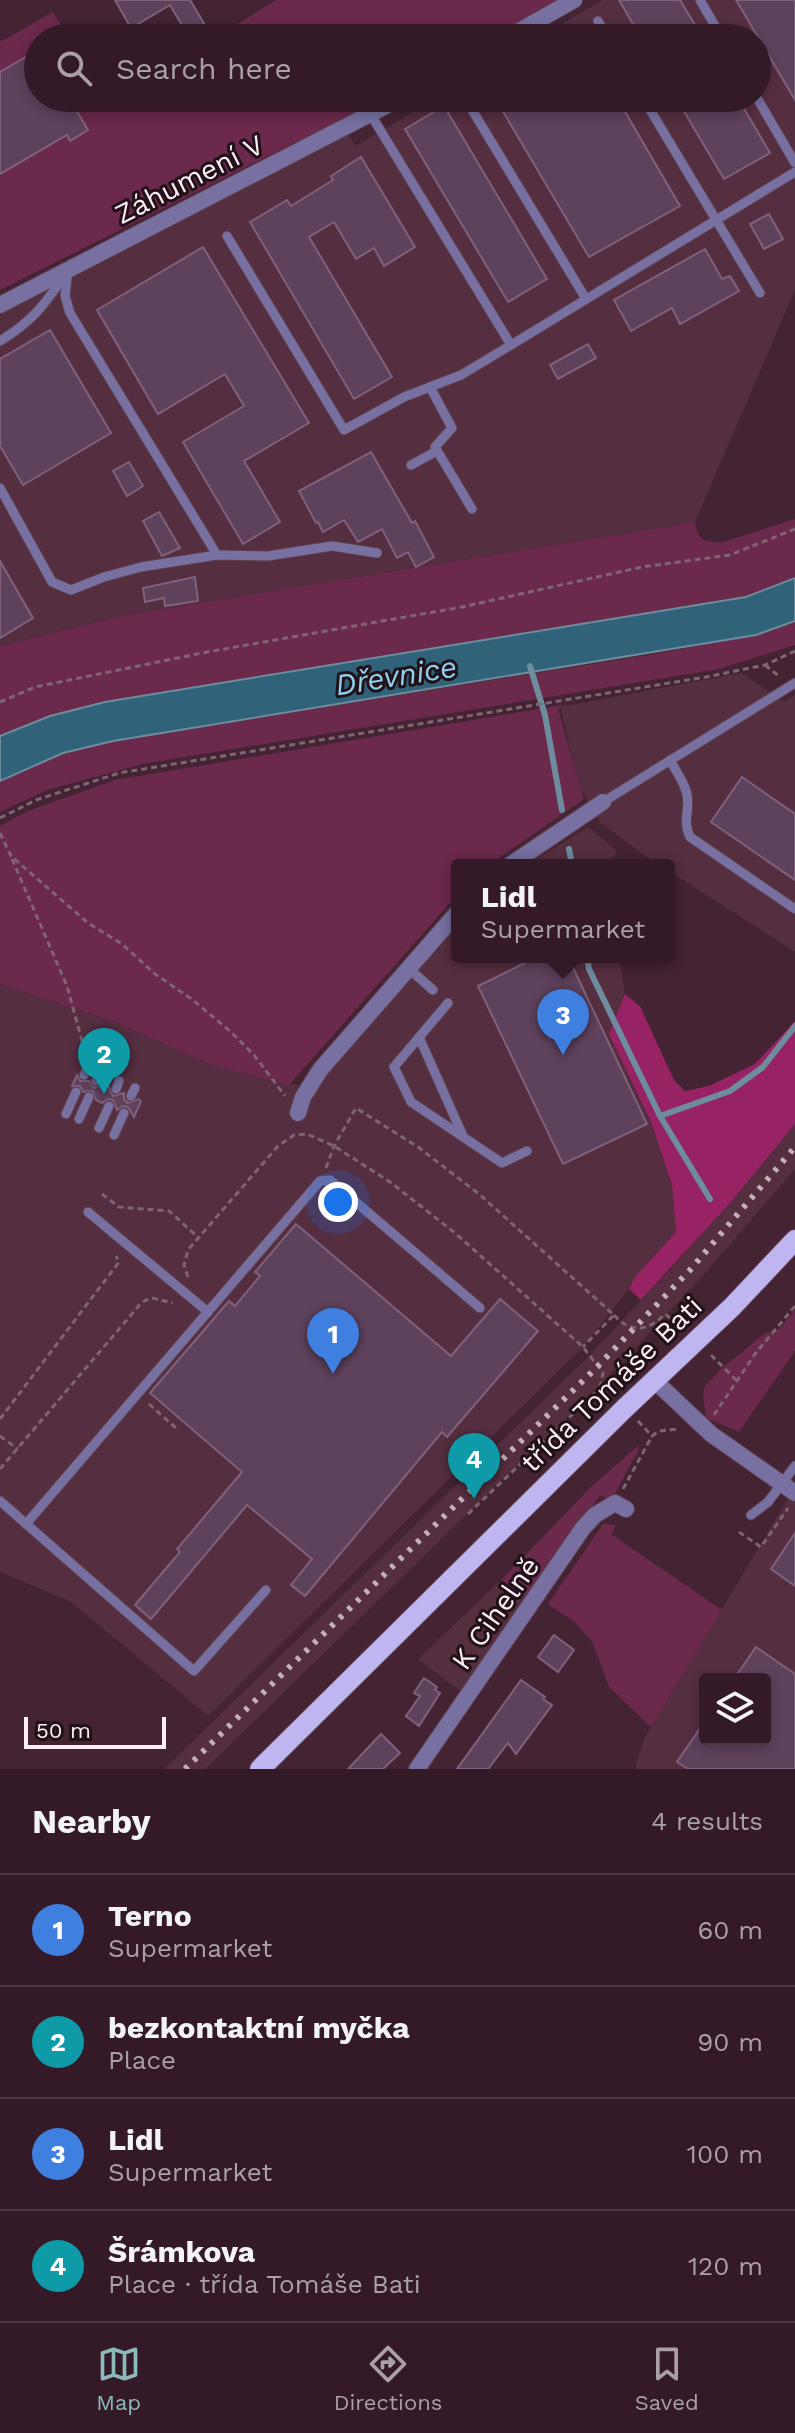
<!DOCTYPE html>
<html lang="en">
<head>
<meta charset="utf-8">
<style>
  :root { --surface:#331a26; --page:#3e2732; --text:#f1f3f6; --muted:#a9a1a7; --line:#4e3843; --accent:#8bbbb9 }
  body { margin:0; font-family:"Work Sans",sans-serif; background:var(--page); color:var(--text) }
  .controls { position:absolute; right:24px; bottom:24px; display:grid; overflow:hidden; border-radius:8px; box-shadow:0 4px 12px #0003 }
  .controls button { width:72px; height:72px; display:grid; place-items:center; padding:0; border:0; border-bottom:2px solid var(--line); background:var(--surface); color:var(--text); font:40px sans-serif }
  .scale { position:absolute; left:24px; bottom:20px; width:142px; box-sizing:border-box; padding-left:8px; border:4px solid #fceef4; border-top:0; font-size:22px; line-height:28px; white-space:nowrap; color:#fceef4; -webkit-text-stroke:6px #211219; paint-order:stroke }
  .you { position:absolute; left:338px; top:1202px; width:28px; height:28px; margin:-20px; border:6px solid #fff; border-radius:50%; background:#1a73e8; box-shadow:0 0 0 12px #1a73e833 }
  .badge { display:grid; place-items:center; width:52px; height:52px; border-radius:50%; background:var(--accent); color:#fff; font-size:26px; font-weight:700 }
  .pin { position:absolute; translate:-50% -66px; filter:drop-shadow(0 2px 4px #0008) }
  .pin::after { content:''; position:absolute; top:42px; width:28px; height:24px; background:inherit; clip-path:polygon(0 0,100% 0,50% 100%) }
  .popup { position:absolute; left:451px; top:859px; width:224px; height:104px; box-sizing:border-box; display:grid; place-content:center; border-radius:8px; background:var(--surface); filter:drop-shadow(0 2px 6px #0005); font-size:26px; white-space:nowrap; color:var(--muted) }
  .popup b { font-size:30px; color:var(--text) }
  .popup::after { content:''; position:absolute; left:50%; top:100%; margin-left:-16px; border:16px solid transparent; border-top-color:var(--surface) }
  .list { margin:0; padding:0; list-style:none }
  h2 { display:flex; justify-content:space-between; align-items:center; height:104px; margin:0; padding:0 32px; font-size:34px }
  h2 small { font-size:26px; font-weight:400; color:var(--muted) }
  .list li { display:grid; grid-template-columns:52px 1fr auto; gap:24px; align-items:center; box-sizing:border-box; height:112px; padding:0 32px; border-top:2px solid var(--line) }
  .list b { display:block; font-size:30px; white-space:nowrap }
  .list p { margin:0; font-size:26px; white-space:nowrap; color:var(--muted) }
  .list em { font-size:26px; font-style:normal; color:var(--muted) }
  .icon { flex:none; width:44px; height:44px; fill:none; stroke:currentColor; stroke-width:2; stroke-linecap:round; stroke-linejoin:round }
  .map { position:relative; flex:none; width:795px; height:1769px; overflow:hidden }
  .search { position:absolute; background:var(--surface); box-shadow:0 4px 12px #0003; left:24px; right:24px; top:24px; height:88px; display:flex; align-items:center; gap:20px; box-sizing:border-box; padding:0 28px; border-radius:44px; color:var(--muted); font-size:30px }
  .sheet { height:552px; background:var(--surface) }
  nav { display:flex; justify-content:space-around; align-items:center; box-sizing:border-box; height:112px; border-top:2px solid var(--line); background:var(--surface); font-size:22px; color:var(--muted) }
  nav a { display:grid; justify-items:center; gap:4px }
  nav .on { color:var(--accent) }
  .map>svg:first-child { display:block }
  .built { fill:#552e40; fill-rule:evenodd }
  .green { fill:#6b294b }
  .forest { fill:#972364 }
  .water { fill:#306279; stroke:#6d8c9e; stroke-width:2 }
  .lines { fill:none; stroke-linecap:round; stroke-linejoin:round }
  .stream { stroke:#6d8c9e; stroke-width:6 }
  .building { fill:#5e415b; stroke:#80617c; stroke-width:2 }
  .service-casing { stroke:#5e3f4e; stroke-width:11 }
  .minor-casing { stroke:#5e3f4e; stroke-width:18 }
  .primary-casing { stroke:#5e3f4e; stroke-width:22 }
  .path { stroke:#7f6471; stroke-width:3; stroke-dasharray:6 4; stroke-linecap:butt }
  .service { stroke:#7770a0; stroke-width:9 }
  .minor { stroke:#7770a0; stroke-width:16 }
  .primary { stroke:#bfb6f1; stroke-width:20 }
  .rail { stroke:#c3b0b9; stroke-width:6; stroke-dasharray:4 8; stroke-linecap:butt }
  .labels { text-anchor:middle; stroke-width:6; stroke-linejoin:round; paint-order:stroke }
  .street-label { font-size:28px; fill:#fceef4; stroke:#211219 }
  .water-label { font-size:30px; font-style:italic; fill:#91cfef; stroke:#211219 }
</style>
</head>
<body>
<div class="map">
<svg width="795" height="1769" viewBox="0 0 795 1769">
  <rect width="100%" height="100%" fill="#442333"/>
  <!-- built -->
  <g class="built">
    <path d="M602 0H795V290L695 522 120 616 0 646V310L347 134 356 146 436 98H757V38H538Z"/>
    <path d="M741 673 784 701 795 695V952L669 871V865H660L641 853 600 822 579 785 560 707Z"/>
    <path d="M588 827 617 851 610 865H527Z"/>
    <path d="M457 926V957H619L625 994 609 1034 651 1122 672 1185 676 1233 635 1277 629 1289 583 1347 208 1716 71 1602 0 1572V984L115 1022 211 1065 314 1089Z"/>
    <path d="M795 1124V1169L700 1279 608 1377 205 1769H164L587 1358 679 1260Z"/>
    <path d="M795 1487V1769H635L644 1739ZM705 1679H765V1739H705Z"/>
    <path d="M501 1580 526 1597 470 1680 460 1691 418 1659Z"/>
  </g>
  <!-- green -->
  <g class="green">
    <path d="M276 0H558L492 38H215Z"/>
    <path d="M53 12 68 38H38V98H384L0 290V39L2 41Z"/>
    <path d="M795 519V578L746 597 105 702 50 716 0 736V646L120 616 695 522 697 532 703 540 720 543Z"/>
    <path d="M795 621V645L719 669 143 764 47 790 0 812V781L63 753 113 741 654 654 756 635Z"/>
    <path d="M568 704 558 709 584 799 489 865H457V895L289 1085 211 1065 115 1022 0 984V826L28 811 115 780Z"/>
    <path d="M795 1310V1351L739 1432 706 1418 703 1394 705 1386 721 1369 764 1334 778 1330Z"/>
    <path d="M639 1445 638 1451 612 1499 600 1496 526 1597 501 1580 592 1486Z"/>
    <path d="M603 1524 616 1525 611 1534 722 1610 651 1727 609 1687 593 1643 576 1623 548 1604Z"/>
  </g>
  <!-- forest -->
  <path class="forest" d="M625 994 640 1006 674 1080 685 1091 709 1086 755 1064 795 1021V1124L730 1203 641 1300 629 1289 635 1277 676 1232 672 1185 651 1122 609 1034Z"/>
  <!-- water -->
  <path class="water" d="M795 578V621L756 635 113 741 63 753 0 781V736L50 716 105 702 746 597Z"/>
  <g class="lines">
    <!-- stream -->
    <g class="stream">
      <path d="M530 666 545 715 562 810"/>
      <path d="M569 849 572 865"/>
      <path d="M587 957 589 969 660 1116 710 1199"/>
      <path d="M660 1116 730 1091 763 1067 795 1026"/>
    </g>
  </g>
  <!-- building -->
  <g class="building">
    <path d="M115 0H190L206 27 189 37 170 5 131 28Z"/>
    <path d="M619 0H680L703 38H641Z"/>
    <path d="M736 0H795V100Z"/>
    <path d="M38 50V98H69L88 130 70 141 67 135 0 174V72Z"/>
    <path d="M495 98H617L680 206 589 257Z"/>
    <path d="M676 98H738L770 153 724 179Z"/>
    <path d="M444 106 547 279 508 302 405 129Z"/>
    <path d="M361 157 415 247 384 266 374 248 356 259 334 222 309 237 392 377 354 399 250 222 287 200 291 206 333 180 331 176Z"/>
    <path d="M769 214 783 239 764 249 750 224Z"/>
    <path d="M203 247 309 423 244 461 280 522 243 544 183 442 244 406 225 374 158 414 97 310Z"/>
    <path d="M705 249 722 279 730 276 739 291 680 324 672 308 631 331 614 300Z"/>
    <path d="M50 330 111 433 23 485 0 446V359Z"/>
    <path d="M588 344 596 358 558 379 550 365Z"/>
    <path d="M371 452 412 523 415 521 434 557 416 567 408 552 397 558 382 529 358 542 344 520 323 532 318 522 316 523 299 491Z"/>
    <path d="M129 462 143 486 127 496 113 471Z"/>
    <path d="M159 512 180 548 162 556 143 521Z"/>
    <path d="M0 561 33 618 0 638Z"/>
    <path d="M195 577 198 601 165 606 164 598 145 602 143 588Z"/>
    <path d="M742 777 795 814V880L711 822Z"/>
    <path d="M524 957H568L647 1124 563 1164 478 986 527 962Z"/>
    <path d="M77 1075 80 1081H89L94 1088 103 1084 109 1087 113 1096 124 1093V1099L128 1103 138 1099 141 1101 134 1117 128 1107 123 1106 117 1110 113 1100 108 1099 102 1103 96 1100 93 1091 83 1092 80 1086H72Z"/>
    <path d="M296 1224 451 1356 500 1299 538 1331 447 1437 442 1432 305 1596 291 1585 312 1559 247 1505 151 1619 135 1605 180 1552 177 1549 242 1472 150 1393 229 1301 235 1306 260 1276 255 1272Z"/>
    <path d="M795 1533V1586L771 1569Z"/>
    <path d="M554 1635 574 1650 558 1672 538 1657Z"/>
    <path d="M756 1647 795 1674V1769H688L677 1762 705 1721V1739H765V1679H734Z"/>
    <path d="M424 1678 437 1687 435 1690 440 1693 419 1726 406 1716 420 1696 414 1693Z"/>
    <path d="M521 1680 545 1697 543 1699 552 1705 516 1754 508 1743 488 1769H457Z"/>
    <path d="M381 1734 400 1753 383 1769H348Z"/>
  </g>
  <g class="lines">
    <defs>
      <g id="service">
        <path d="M700 0 722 38"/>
        <path d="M598 21 608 38"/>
        <path d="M465 98 586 299"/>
        <path d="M643 98 760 293"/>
        <path d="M757 98 795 163"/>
        <path d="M227 236 344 430 404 397 461 375 511 345 371 115"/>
        <path d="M68 270 65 296 70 313 217 555"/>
        <path d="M0 341C31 322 44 306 64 276"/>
        <path d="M511 345 795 172"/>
        <path d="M430 387 452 428 435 447 472 509"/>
        <path d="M411 465 437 451"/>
        <path d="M0 488 52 582 71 590 104 577 141 567 217 555 268 556 332 546 377 553"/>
        <path d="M670 760C675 770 683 780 686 791 692 809 681 818 690 837L795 909"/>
        <path d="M603 802 795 683"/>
        <path d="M408 968 433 990"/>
        <path d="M448 1003 394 1067 411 1102 502 1163 527 1151"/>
        <path d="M419 1037 463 1136"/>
        <path d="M84 1075 88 1067"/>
        <path d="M96 1081 100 1072"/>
        <path d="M116 1089 119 1081"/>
        <path d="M131 1096 135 1088"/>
        <path d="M66 1114 76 1092"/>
        <path d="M79 1119 89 1097"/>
        <path d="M99 1128 109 1106"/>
        <path d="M114 1135 124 1113"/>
        <path d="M88 1212 208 1312"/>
        <path d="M0 1501 194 1671 266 1590"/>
        <path d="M751 1515 768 1502 795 1466"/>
        <path d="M26 1524 320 1181 330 1180 480 1308"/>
      </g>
      <g id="minor">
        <path d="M507 38 574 0"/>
        <path d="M0 305 401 98"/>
        <path d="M510 865 603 802"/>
        <path d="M298 1113 303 1097 320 1070 457 913"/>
        <path d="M655 1381 711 1434 795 1493"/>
        <path d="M417 1769 583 1528 595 1515 615 1503 626 1509"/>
      </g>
      <path id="primary" d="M260 1769 625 1408 732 1307 795 1240"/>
    </defs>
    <!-- service casing -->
    <use href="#service" class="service-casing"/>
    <!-- minor casing -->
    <use href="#minor" class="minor-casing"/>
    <!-- primary casing -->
    <use href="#primary" class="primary-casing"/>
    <!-- path -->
    <g class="path">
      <path d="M765 665 780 677"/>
      <path d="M0 702 35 687 207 652 462 607 642 567 730 555 795 529"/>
      <path d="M0 818 36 800 119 773 706 677 765 665 795 651"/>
      <path d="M0 833 11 856 88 923 122 944 155 974 193 1000 231 1032 254 1055 285 1096"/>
      <path d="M12 859 67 986 82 1041"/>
      <path d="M326 1168 334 1146 356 1108 418 1147 479 1194 614 1315 583 1347"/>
      <path d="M102 1194 119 1207 169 1211 199 1238"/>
      <path d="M188 1277 184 1265 188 1250 278 1146 294 1135 307 1134 334 1146 390 1182 455 1233 583 1347 603 1373 600 1388 608 1395"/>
      <path d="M614 1315C630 1333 648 1332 665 1314L682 1328"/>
      <path d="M711 1355 737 1381"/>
      <path d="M149 1404 177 1429"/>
      <path d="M714 1415 755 1354 795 1306"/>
      <path d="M0 1419 119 1262 116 1256"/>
      <path d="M638 1421 652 1436 659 1431 679 1429"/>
      <path d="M0 1436 18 1449"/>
      <path d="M0 1469 142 1302 152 1298 173 1303"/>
      <path d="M623 1489 652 1436"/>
      <path d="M468 1514 599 1389"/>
      <path d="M739 1532 761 1547 788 1508"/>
    </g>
    <!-- service -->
    <use href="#service" class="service"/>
    <!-- minor -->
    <use href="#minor" class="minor"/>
    <!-- primary -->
    <use href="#primary" class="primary"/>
    <!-- rail -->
    <path class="rail" d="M185 1769 597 1367 690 1270 795 1147"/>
  </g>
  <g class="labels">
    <!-- street labels -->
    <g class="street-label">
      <text transform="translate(189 179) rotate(-27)" y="10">Záhumení V</text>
      <text transform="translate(611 1384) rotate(-44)" y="10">třída Tomáše Bati</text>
      <text transform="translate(495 1613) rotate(-55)" y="10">K Cihelně</text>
    </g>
    <!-- water labels -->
    <g class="water-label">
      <text transform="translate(396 676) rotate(-9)" y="10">Dřevnice</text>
    </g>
  </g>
</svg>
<div class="controls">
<button><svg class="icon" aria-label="layers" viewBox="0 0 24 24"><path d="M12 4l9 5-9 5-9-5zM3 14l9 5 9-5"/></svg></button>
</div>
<div class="scale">50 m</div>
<div class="you"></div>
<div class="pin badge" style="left:333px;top:1374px;background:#3f7fe0">1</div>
<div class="pin badge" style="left:104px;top:1094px;background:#0f9aa8">2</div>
<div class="pin badge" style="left:563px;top:1055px;background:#3f7fe0">3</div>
<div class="popup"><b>Lidl</b>Supermarket</div>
<div class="pin badge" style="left:474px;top:1499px;background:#0f9aa8">4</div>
<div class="search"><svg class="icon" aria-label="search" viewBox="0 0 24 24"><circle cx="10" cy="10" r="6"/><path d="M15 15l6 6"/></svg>Search here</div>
</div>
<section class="sheet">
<h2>Nearby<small>4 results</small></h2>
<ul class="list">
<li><span class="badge" style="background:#3f7fe0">1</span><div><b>Terno</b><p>Supermarket</p></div><em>60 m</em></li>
<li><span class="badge" style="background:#0f9aa8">2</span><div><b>bezkontaktní myčka</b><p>Place</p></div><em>90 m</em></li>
<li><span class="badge" style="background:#3f7fe0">3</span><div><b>Lidl</b><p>Supermarket</p></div><em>100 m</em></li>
<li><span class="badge" style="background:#0f9aa8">4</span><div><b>Šrámkova</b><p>Place · třída Tomáše Bati</p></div><em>120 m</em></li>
</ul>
</section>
<nav>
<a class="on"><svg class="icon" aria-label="map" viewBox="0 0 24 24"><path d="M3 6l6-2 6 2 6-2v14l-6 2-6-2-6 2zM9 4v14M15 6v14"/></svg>Map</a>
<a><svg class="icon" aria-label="directions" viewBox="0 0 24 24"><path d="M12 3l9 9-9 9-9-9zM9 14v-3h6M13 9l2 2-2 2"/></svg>Directions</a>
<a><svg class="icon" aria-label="saved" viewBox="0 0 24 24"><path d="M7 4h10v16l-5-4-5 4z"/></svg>Saved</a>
</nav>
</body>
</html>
